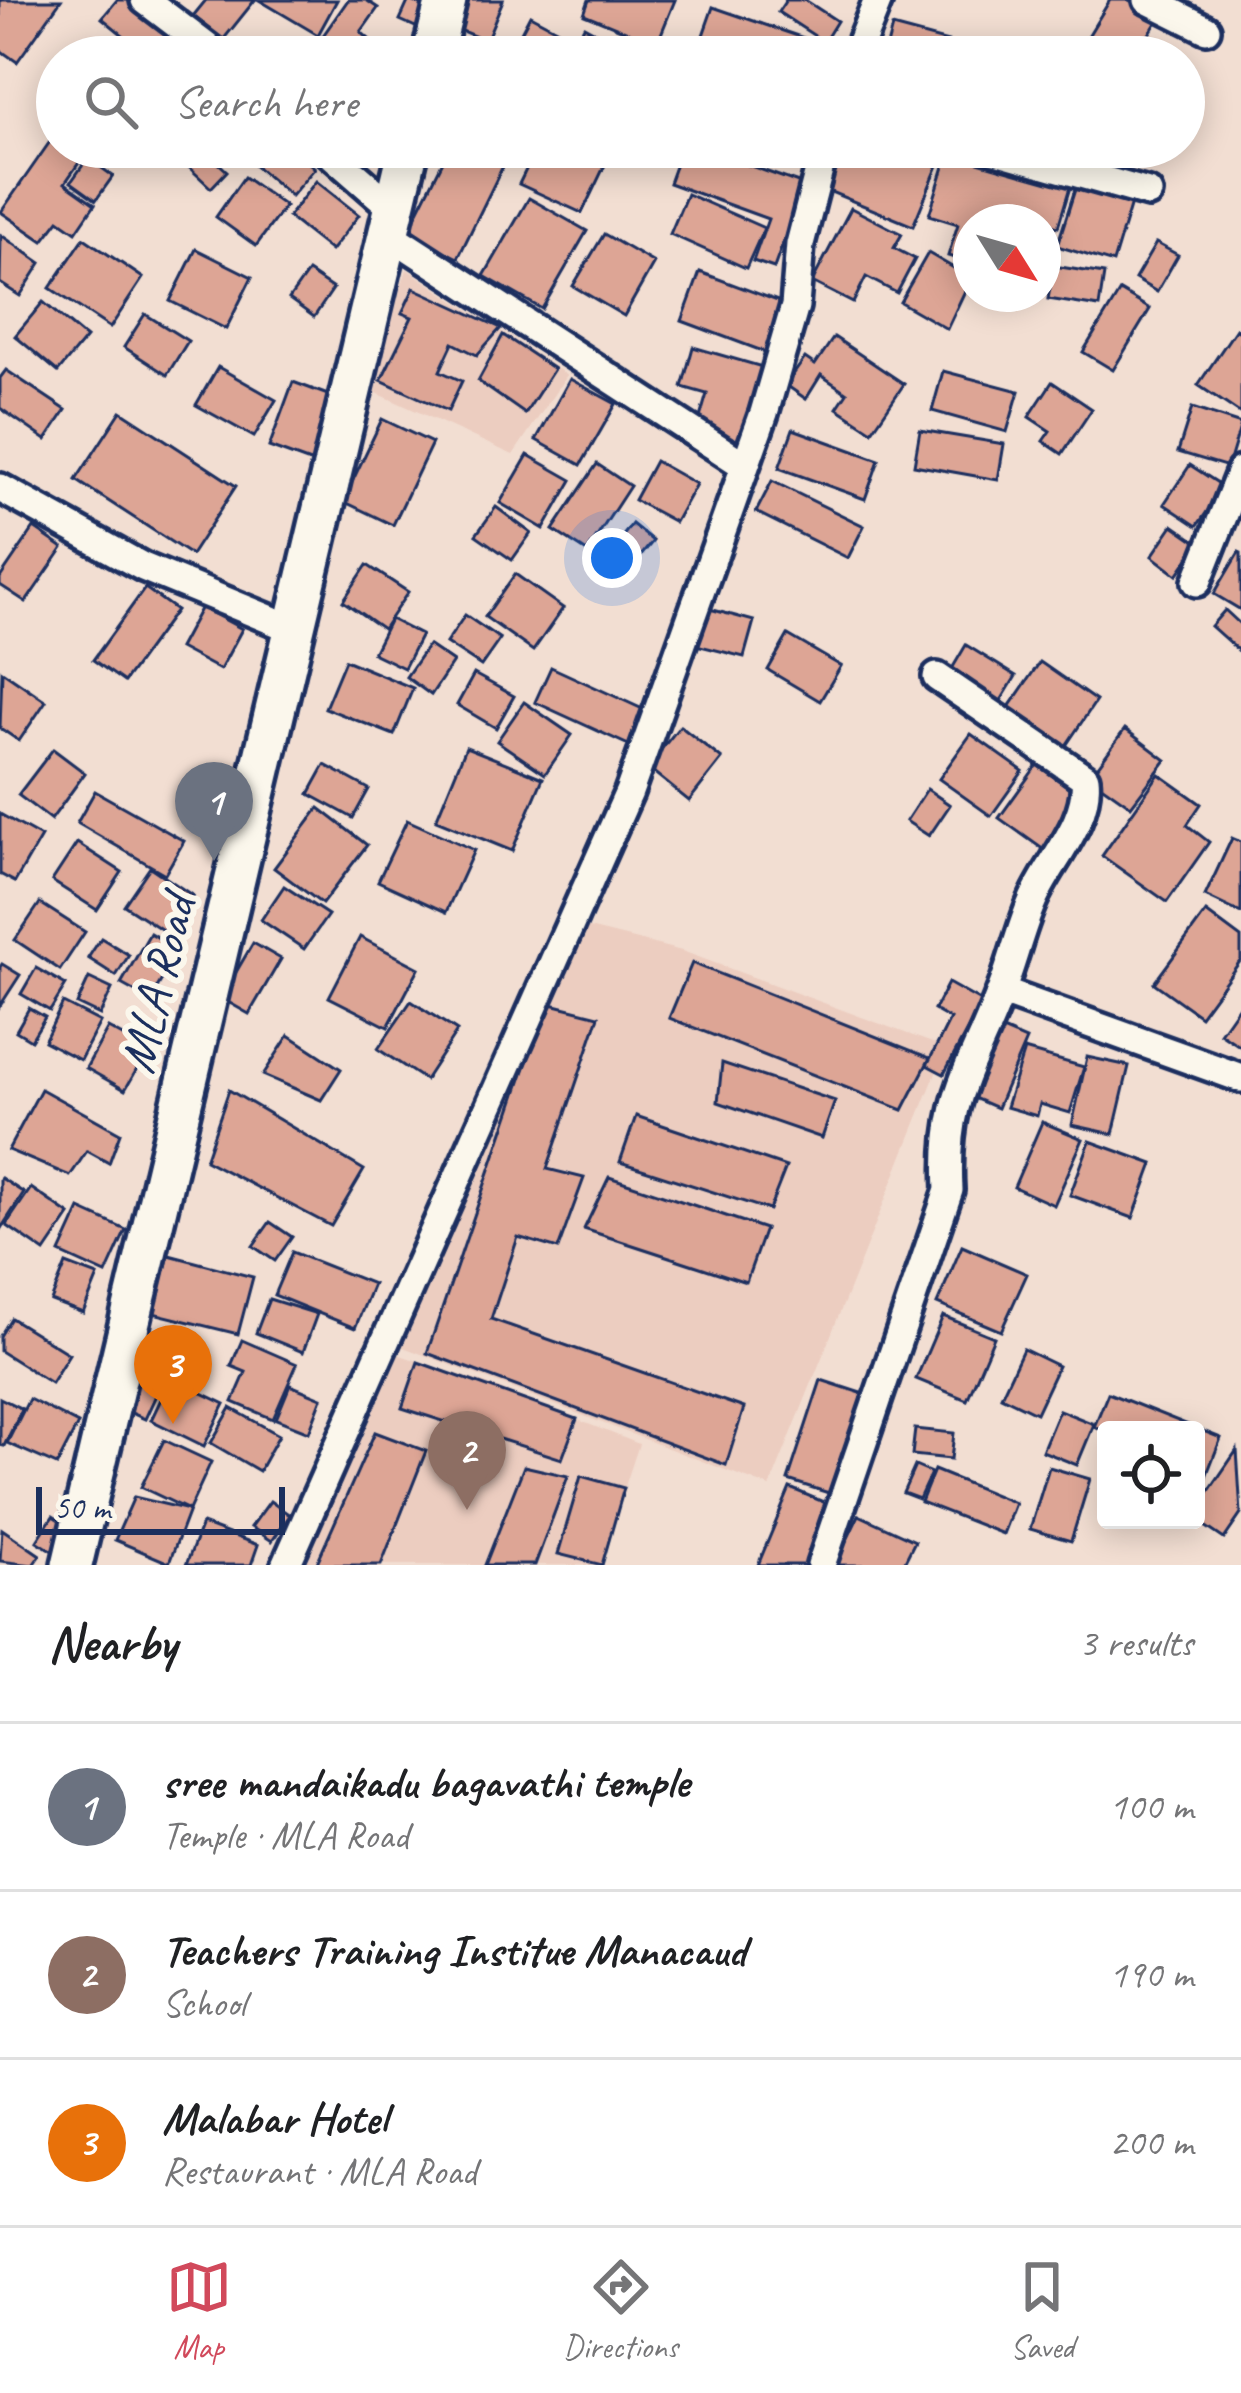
<!DOCTYPE html>
<html lang="en">
<head>
<meta charset="utf-8">
<style>
  :root { --surface:#fff; --page:#f6f6f6; --text:#202124; --muted:#757577; --line:#e0e0e0; --accent:#d1495b }
  body { margin:0; font-family:Caveat,sans-serif; background:var(--page); color:var(--text) }
  .controls { position:absolute; right:36px; bottom:36px; display:grid; overflow:hidden; border-radius:12px; box-shadow:0 6px 30px #0003 }
  .controls button { width:108px; height:108px; display:grid; place-items:center; padding:0; border:0; border-bottom:3px solid var(--line); background:var(--surface); color:var(--text); font:60px sans-serif }
  .compass { position:absolute; left:953px; top:204px; width:108px; height:108px; border-radius:50%; background:var(--surface); box-shadow:0 6px 30px #0003; rotate:127deg }
  .scale { position:absolute; left:36px; bottom:30px; width:249px; box-sizing:border-box; padding-left:12px; border:6px solid #1b2f5e; border-top:0; font-size:33px; line-height:42px; white-space:nowrap; color:#1b2f5e; -webkit-text-stroke:9px #fbf7ec; paint-order:stroke }
  .you { position:absolute; left:612px; top:558px; width:42px; height:42px; margin:-30px; border:9px solid #fff; border-radius:50%; background:#1a73e8; box-shadow:0 0 0 18px #1a73e833 }
  .badge { display:grid; place-items:center; width:78px; height:78px; border-radius:50%; background:var(--accent); color:#fff; font-size:39px; font-weight:700 }
  .pin { position:absolute; translate:-50% -99px; filter:drop-shadow(0 3px 6px #0008) }
  .pin::after { content:''; position:absolute; top:63px; width:42px; height:36px; background:inherit; clip-path:polygon(0 0,100% 0,50% 100%) }
  .list { margin:0; padding:0; list-style:none }
  h2 { display:flex; justify-content:space-between; align-items:center; height:156px; margin:0; padding:0 48px; font-size:51px }
  h2 small { font-size:39px; font-weight:400; color:var(--muted) }
  .list li { display:grid; grid-template-columns:78px 1fr auto; gap:36px; align-items:center; box-sizing:border-box; height:168px; padding:0 48px; border-top:3px solid var(--line) }
  .list b { display:block; font-size:45px; white-space:nowrap }
  .list p { margin:0; font-size:39px; white-space:nowrap; color:var(--muted) }
  .list em { font-size:39px; font-style:normal; color:var(--muted) }
  .icon { flex:none; width:66px; height:66px; fill:none; stroke:currentColor; stroke-width:2; stroke-linecap:round; stroke-linejoin:round }
  .map { position:relative; flex:none; width:1241px; height:1565px; overflow:hidden }
  .search { position:absolute; background:var(--surface); box-shadow:0 6px 30px #0003; left:36px; right:36px; top:36px; height:132px; display:flex; align-items:center; gap:30px; box-sizing:border-box; padding:0 42px; border-radius:66px; color:var(--muted); font-size:45px }
  .sheet { height:660px; background:var(--surface) }
  nav { display:flex; justify-content:space-around; align-items:center; box-sizing:border-box; height:168px; border-top:3px solid var(--line); background:var(--surface); font-size:33px; color:var(--muted) }
  nav a { display:grid; justify-items:center; gap:6px }
  nav .on { color:var(--accent) }
  .map>svg:first-child { display:block }
  .built { fill:#eccdc0 }
  .building { fill:#dda595; stroke:#1b2f5e; stroke-width:3 }
  .lines { fill:none; stroke-linecap:round; stroke-linejoin:round }
  .street-casing { stroke:#1b2f5e; stroke-width:36 }
  .secondary-casing { stroke:#1b2f5e; stroke-width:48 }
  .street { stroke:#fbf7ec; stroke-width:27 }
  .secondary { stroke:#fbf7ec; stroke-width:39 }
  .labels { text-anchor:middle; stroke-width:12; stroke-linejoin:round; paint-order:stroke }
  .street-label { font-size:51px; fill:#1b2f5e; stroke:#fbf7ec }
</style>
</head>
<body>
<div class="map">
<svg width="1241" height="1565" viewBox="0 0 1241 1565">
  <rect width="100%" height="100%" fill="#f2ded2"/>
  <filter id="ink" filterUnits="userSpaceOnUse"><feTurbulence type="fractalNoise" baseFrequency=".00833" numOctaves="2"/><feDisplacementMap in="SourceGraphic" scale="24" xChannelSelector="R" yChannelSelector="G"/><feConvolveMatrix kernelMatrix="1 2 1 2 8 2 1 2 1" color-interpolation-filters="sRGB"/></filter>
  <g filter="url(#ink)">
    <!-- built -->
    <g class="built">
      <path d="M407 269 567 375 513 455 368 389Z"/>
      <path d="M581 926 682 951 946 1048 770 1487 398 1345Z"/>
      <path d="M388 1351 487 1384 639 1444 599 1565H291Z"/>
    </g>
    <!-- building -->
    <g class="building">
      <path d="M0 0H61L17 62 0 50Z"/>
      <path d="M117 0H138L183 37 167 57H150L102 18Z"/>
      <path d="M206 0H255L223 40 193 16Z"/>
      <path d="M259 0H337L318 35Z"/>
      <path d="M348 0H366L378 8 361 32 369 39 356 57H308Z"/>
      <path d="M409 0 429 8 420 29 400 20Z"/>
      <path d="M469 0H503L486 41 457 29Z"/>
      <path d="M589 0H675L657 44 584 14Z"/>
      <path d="M786 0H805L837 21 824 42 778 12Z"/>
      <path d="M1110 0H1129L1159 18 1135 57H1111L1085 41Z"/>
      <path d="M713 7 830 47 826 57H749L701 41Z"/>
      <path d="M530 15 560 31 546 57H508Z"/>
      <path d="M584 26 641 57H567Z"/>
      <path d="M892 27 952 43 948 57H884Z"/>
      <path d="M56 133 57 147H75L85 154 65 183 95 204 76 232 59 220 43 241 1 212Z"/>
      <path d="M191 147H201L227 171 211 188 180 159Z"/>
      <path d="M266 147H290L315 168 291 196 252 163Z"/>
      <path d="M450 147H464L503 166 458 258 407 233Z"/>
      <path d="M537 147H567L605 165 582 213 519 184Z"/>
      <path d="M682 147H698L804 185 774 268 753 261 768 219 669 183Z"/>
      <path d="M772 147H810L801 168 769 154Z"/>
      <path d="M838 147H915L941 158 913 226 821 188Z"/>
      <path d="M950 147H973L1073 177 1058 227 1000 210 996 222H971V263L948 256 958 224 929 215Z"/>
      <path d="M88 158 113 176 96 200 71 182Z"/>
      <path d="M244 177 285 206 256 246 216 217Z"/>
      <path d="M316 181 359 215 331 251 288 217Z"/>
      <path d="M1077 183 1132 200 1113 263 1057 246Z"/>
      <path d="M687 194 764 228 746 268 670 234Z"/>
      <path d="M529 198 587 231 542 309 484 276Z"/>
      <path d="M851 208 902 234 894 248 915 259 897 293 866 277 853 303 812 282Z"/>
      <path d="M604 234 654 263 624 316 573 286Z"/>
      <path d="M1 235 41 263 20 296 0 283Z"/>
      <path d="M84 238 143 278 110 328 50 288Z"/>
      <path d="M1156 243 1178 255 1157 292 1135 279Z"/>
      <path d="M196 249 252 277 226 329 170 301Z"/>
      <path d="M928 253 971 278 947 329 900 302Z"/>
      <path d="M1054 266 1104 274 1099 307 1048 299Z"/>
      <path d="M308 272 333 289 314 317 289 299Z"/>
      <path d="M700 272 783 303 765 352 682 321Z"/>
      <path d="M414 288 501 328 477 355 453 343 440 371 462 381 448 411 381 380 412 317 402 313Z"/>
      <path d="M1120 291 1150 309 1113 370 1083 352Z"/>
      <path d="M43 302 86 338 58 372 15 336Z"/>
      <path d="M145 314 188 341 167 375 124 347Z"/>
      <path d="M1236 329 1241 333V414L1198 385Z"/>
      <path d="M503 335 554 369 525 414 478 381Z"/>
      <path d="M834 337 904 384 872 431 837 408 847 393 821 375 806 399 786 385 805 358 815 365Z"/>
      <path d="M693 347 766 368 744 442 697 428 707 394 682 387Z"/>
      <path d="M218 367 276 400 254 437 196 405Z"/>
      <path d="M6 370 66 410 46 440 0 408V378Z"/>
      <path d="M943 371 1019 391 1007 432 932 411Z"/>
      <path d="M570 379 616 404 581 465 536 440Z"/>
      <path d="M293 382 344 401 321 466 269 447Z"/>
      <path d="M1052 382 1092 409 1062 454 1043 441 1050 431 1029 417Z"/>
      <path d="M1192 408 1241 424 1228 467 1178 452Z"/>
      <path d="M121 411 236 486 191 555 76 480Z"/>
      <path d="M382 419 432 443 393 525 343 501Z"/>
      <path d="M793 429 879 460 865 499 779 468Z"/>
      <path d="M920 430 1004 444 998 480 914 465Z"/>
      <path d="M528 455 572 480 544 529 500 503Z"/>
      <path d="M655 461 696 484 675 522 634 500Z"/>
      <path d="M597 464 630 486 587 552 553 530Z"/>
      <path d="M1190 465 1224 487 1197 526 1164 504Z"/>
      <path d="M772 481 864 526 848 558 756 512Z"/>
      <path d="M496 507 531 533 512 560 476 535Z"/>
      <path d="M632 524 653 541 632 567 612 550Z"/>
      <path d="M1173 525 1199 543 1177 575 1152 556Z"/>
      <path d="M34 528 63 548 26 602 0 585V578Z"/>
      <path d="M1239 552 1241 553V610L1214 594Z"/>
      <path d="M367 565 408 592 383 629 343 601Z"/>
      <path d="M515 574 563 608 533 651 485 617Z"/>
      <path d="M145 588 176 610 124 682 93 660Z"/>
      <path d="M201 607 242 629 220 670 179 648Z"/>
      <path d="M706 608 754 621 744 657 696 645Z"/>
      <path d="M1225 610 1241 625V653L1211 626Z"/>
      <path d="M465 615 500 639 481 666 446 643Z"/>
      <path d="M390 619 421 635 404 668 373 653Z"/>
      <path d="M788 635 841 666 820 701 768 670Z"/>
      <path d="M428 645 453 662 431 695 406 677Z"/>
      <path d="M966 645 1016 676 996 709 946 679Z"/>
      <path d="M345 660 413 688 394 735 325 708Z"/>
      <path d="M1040 662 1096 701 1063 750 1007 710Z"/>
      <path d="M551 667 649 712 633 747 535 702Z"/>
      <path d="M2 671 46 701 19 741 0 728Z"/>
      <path d="M474 674 514 696 496 728 457 705Z"/>
      <path d="M524 702 572 735 545 774 497 741Z"/>
      <path d="M680 726 722 759 689 801 647 767Z"/>
      <path d="M1125 729 1166 760 1131 806 1090 777Z"/>
      <path d="M971 734 1023 771 991 816 939 779Z"/>
      <path d="M466 747 543 778 512 851 436 820Z"/>
      <path d="M53 749 85 773 51 820 18 795Z"/>
      <path d="M325 765 369 789 353 818 309 794Z"/>
      <path d="M1037 765 1082 797 1044 850 999 818Z"/>
      <path d="M1159 774 1201 804 1187 825 1209 842 1167 902 1102 856Z"/>
      <path d="M927 789 950 805 929 836 906 821Z"/>
      <path d="M95 791 184 841 165 874 77 823Z"/>
      <path d="M319 808 367 845 322 904 274 868Z"/>
      <path d="M0 814 41 837 15 882 0 874Z"/>
      <path d="M407 820 474 850 446 912 378 881Z"/>
      <path d="M1232 838 1241 842V913L1205 896Z"/>
      <path d="M77 843 122 872 97 910 52 881Z"/>
      <path d="M150 867 193 896 167 933 124 905Z"/>
      <path d="M284 886 328 915 304 949 261 920Z"/>
      <path d="M40 903 85 932 60 970 15 940Z"/>
      <path d="M1206 912 1241 938V960L1200 1016 1154 983Z"/>
      <path d="M150 933 179 950 150 1000 121 984Z"/>
      <path d="M360 937 419 968 388 1027 329 997Z"/>
      <path d="M101 938 129 955 116 976 88 958Z"/>
      <path d="M253 943 281 959 249 1014 221 998Z"/>
      <path d="M692 963 930 1058 903 1110 669 1018Z"/>
      <path d="M2 964 20 975 0 1006V967Z"/>
      <path d="M36 968 66 985 50 1011 21 994Z"/>
      <path d="M89 978 112 989 100 1015 77 1004Z"/>
      <path d="M948 983 982 1002 944 1074 927 1065 950 1019 934 1010Z"/>
      <path d="M411 1001 457 1031 425 1080 378 1049Z"/>
      <path d="M63 1003 100 1022 80 1060 44 1041Z"/>
      <path d="M547 1003 599 1016 547 1169 584 1178 558 1249 518 1237 491 1319 744 1408 726 1465 427 1353Z"/>
      <path d="M1241 1003V1047L1220 1033Z"/>
      <path d="M29 1008 45 1017 31 1040 16 1031Z"/>
      <path d="M991 1025 1026 1040 997 1108 962 1093Z"/>
      <path d="M108 1028 148 1050 125 1090 86 1068Z"/>
      <path d="M289 1035 341 1069 321 1100 263 1075Z"/>
      <path d="M1024 1050 1084 1067 1070 1113 1040 1104 1037 1116 1006 1107Z"/>
      <path d="M1087 1057 1129 1066 1113 1134 1072 1125Z"/>
      <path d="M722 1063 835 1101 822 1138 718 1102Z"/>
      <path d="M41 1089 120 1133 109 1163 87 1151 70 1176 8 1150Z"/>
      <path d="M229 1090 364 1170 331 1226 205 1160Z"/>
      <path d="M636 1116 786 1167 769 1210 620 1162Z"/>
      <path d="M1042 1122 1083 1139 1054 1205 1014 1187Z"/>
      <path d="M1090 1141 1153 1164 1133 1218 1070 1195Z"/>
      <path d="M609 1177 765 1229 746 1282 584 1229Z"/>
      <path d="M1 1178 24 1193 0 1230V1179Z"/>
      <path d="M31 1188 70 1215 45 1252 6 1225Z"/>
      <path d="M80 1209 126 1230 106 1274 60 1253Z"/>
      <path d="M270 1222 292 1237 275 1261 253 1246Z"/>
      <path d="M962 1246 1027 1274 1001 1331 937 1304Z"/>
      <path d="M292 1252 373 1284 355 1328 274 1295Z"/>
      <path d="M169 1255 253 1277 238 1334 153 1313Z"/>
      <path d="M66 1264 98 1276 83 1313 51 1301Z"/>
      <path d="M269 1299 317 1314 303 1352 256 1333Z"/>
      <path d="M943 1316 994 1337 967 1400 916 1379Z"/>
      <path d="M11 1318 69 1354 51 1383 0 1351V1336Z"/>
      <path d="M242 1340 297 1364 273 1419 233 1402 246 1372 231 1366Z"/>
      <path d="M1023 1349 1058 1366 1036 1413 1001 1396Z"/>
      <path d="M418 1362 577 1419 562 1459 402 1408Z"/>
      <path d="M142 1363 166 1373 145 1419 122 1409Z"/>
      <path d="M171 1378 225 1404 204 1446 151 1420Z"/>
      <path d="M821 1380 864 1394 832 1494 788 1480Z"/>
      <path d="M290 1385 322 1398 309 1432 276 1419Z"/>
      <path d="M1108 1393 1221 1438 1201 1489 1196 1487V1430L1106 1432 1094 1427Z"/>
      <path d="M0 1398 22 1409 4 1446 0 1445Z"/>
      <path d="M29 1399 78 1424 57 1465 7 1443Z"/>
      <path d="M231 1408 279 1435 259 1471 211 1443Z"/>
      <path d="M1059 1410 1094 1424 1077 1465 1042 1451Z"/>
      <path d="M915 1429 954 1433 951 1459 912 1455Z"/>
      <path d="M375 1432 426 1451 381 1565H316Z"/>
      <path d="M164 1440 211 1462 189 1510 141 1487Z"/>
      <path d="M1237 1450 1241 1514 1224 1539 1196 1520V1510Z"/>
      <path d="M524 1466 568 1476 535 1565H485Z"/>
      <path d="M915 1466 931 1473 919 1499 903 1493Z"/>
      <path d="M1049 1467 1090 1479 1071 1541 1030 1529Z"/>
      <path d="M934 1470 1015 1503 1003 1534 921 1502Z"/>
      <path d="M581 1476 624 1488 602 1565 558 1554Z"/>
      <path d="M790 1488 838 1508 814 1565H758Z"/>
      <path d="M134 1497 189 1510 169 1563 115 1540Z"/>
      <path d="M270 1501 290 1515 272 1541 251 1527Z"/>
      <path d="M859 1515 915 1541 903 1565H835Z"/>
      <path d="M53 1516 70 1527 54 1552 37 1541Z"/>
      <path d="M202 1524 258 1545 251 1565H186Z"/>
      <path d="M2 1529 40 1555 33 1565 0 1561Z"/>
    </g>
    <g class="lines">
      <defs>
        <g id="street">
          <path d="M145 0 220 57"/>
          <path d="M1148 0 1206 29"/>
          <path d="M855 57 878 0"/>
          <path d="M323 147 393 208"/>
          <path d="M985 147 1148 193"/>
          <path d="M390 235 744 465"/>
          <path d="M0 488 143 567 296 630"/>
          <path d="M1197 582 1241 471"/>
          <path d="M1002 992 1241 1078"/>
          <path d="M286 1565 629 792 764 413 795 306 800 244 825 147"/>
          <path d="M821 1565 949 1190C944 1094 971 1073 1002 989 1013 961 1020 930 1032 902 1048 863 1090 822 1085 778L937 677"/>
        </g>
        <g id="secondary">
          <path d="M432 57 446 0"/>
          <path d="M72 1565 409 147"/>
        </g>
      </defs>
      <!-- street casing -->
      <use href="#street" class="street-casing"/>
      <!-- secondary casing -->
      <use href="#secondary" class="secondary-casing"/>
      <!-- street -->
      <use href="#street" class="street"/>
      <!-- secondary -->
      <use href="#secondary" class="secondary"/>
    </g>
  </g>
  <g class="labels">
    <!-- street labels -->
    <g class="street-label">
      <text transform="translate(156 984) rotate(-76)" y="18">MLA Road</text>
    </g>
  </g>
</svg>
<div class="controls">
<button><svg class="icon" aria-label="locate" viewBox="0 0 24 24"><circle cx="12" cy="12" r="6"/><path d="M12 2v4M12 18v4M2 12h4M18 12h4"/></svg></button>
</div>
<svg class="compass" viewBox="-18 -18 36 36"><path d="M0-13l5 13h-10z" fill="#e53935"/><path d="M0 13l5-13h-10z" fill="#757577"/></svg>
<div class="scale">50 m</div>
<div class="you"></div>
<div class="pin badge" style="left:214px;top:861px;background:#6b7280">1</div>
<div class="pin badge" style="left:467px;top:1510px;background:#8d6e63">2</div>
<div class="pin badge" style="left:173px;top:1424px;background:#e8710a">3</div>
<div class="search"><svg class="icon" aria-label="search" viewBox="0 0 24 24"><circle cx="10" cy="10" r="6"/><path d="M15 15l6 6"/></svg>Search here</div>
</div>
<section class="sheet">
<h2>Nearby<small>3 results</small></h2>
<ul class="list">
<li><span class="badge" style="background:#6b7280">1</span><div><b>sree mandaikadu bagavathi temple</b><p>Temple · MLA Road</p></div><em>100 m</em></li>
<li><span class="badge" style="background:#8d6e63">2</span><div><b>Teachers Training Institue Manacaud</b><p>School</p></div><em>190 m</em></li>
<li><span class="badge" style="background:#e8710a">3</span><div><b>Malabar Hotel</b><p>Restaurant · MLA Road</p></div><em>200 m</em></li>
</ul>
</section>
<nav>
<a class="on"><svg class="icon" aria-label="map" viewBox="0 0 24 24"><path d="M3 6l6-2 6 2 6-2v14l-6 2-6-2-6 2zM9 4v14M15 6v14"/></svg>Map</a>
<a><svg class="icon" aria-label="directions" viewBox="0 0 24 24"><path d="M12 3l9 9-9 9-9-9zM9 14v-3h6M13 9l2 2-2 2"/></svg>Directions</a>
<a><svg class="icon" aria-label="saved" viewBox="0 0 24 24"><path d="M7 4h10v16l-5-4-5 4z"/></svg>Saved</a>
</nav>
</body>
</html>
